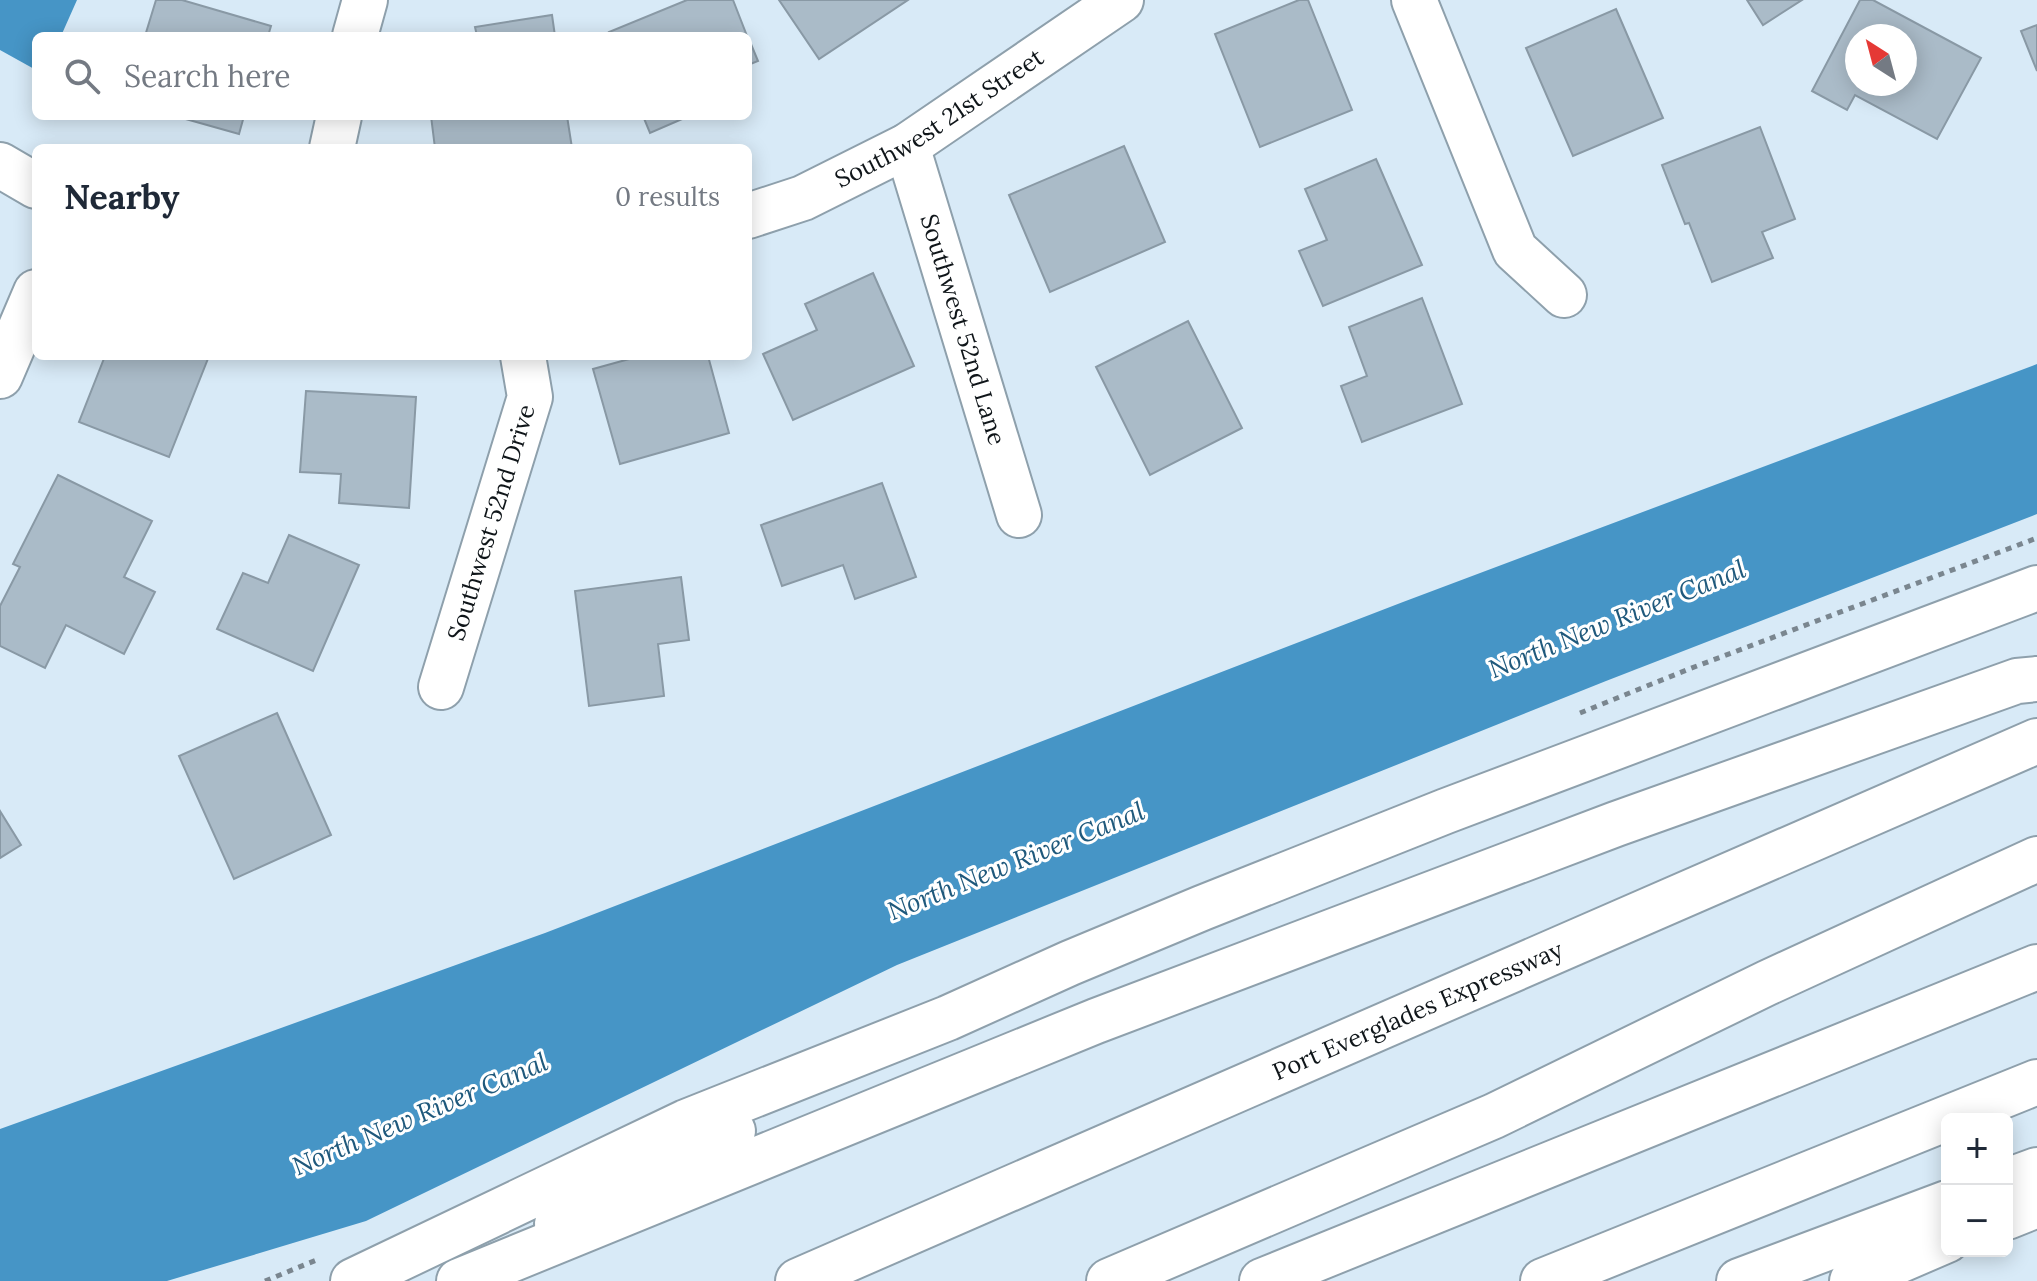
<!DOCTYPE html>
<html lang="en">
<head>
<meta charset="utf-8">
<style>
  :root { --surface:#fff; --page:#f2f2f3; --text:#1f2937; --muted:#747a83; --line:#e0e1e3 }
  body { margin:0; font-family:Lora,serif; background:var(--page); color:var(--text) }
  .controls { position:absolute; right:24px; bottom:24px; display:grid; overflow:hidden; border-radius:12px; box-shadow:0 4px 20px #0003 }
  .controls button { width:72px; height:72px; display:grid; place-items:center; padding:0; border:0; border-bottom:2px solid var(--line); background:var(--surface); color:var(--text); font:40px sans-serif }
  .compass { position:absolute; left:1845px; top:24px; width:72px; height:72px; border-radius:50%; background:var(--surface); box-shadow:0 4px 20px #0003; rotate:324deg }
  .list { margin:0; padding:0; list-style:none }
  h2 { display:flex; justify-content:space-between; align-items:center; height:104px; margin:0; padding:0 32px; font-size:34px }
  h2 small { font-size:26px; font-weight:400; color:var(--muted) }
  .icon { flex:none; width:44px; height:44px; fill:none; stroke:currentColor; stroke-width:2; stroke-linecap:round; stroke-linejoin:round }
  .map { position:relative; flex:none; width:2037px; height:1281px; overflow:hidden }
  .search { position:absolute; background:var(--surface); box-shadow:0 4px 20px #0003; left:32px; top:32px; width:720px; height:88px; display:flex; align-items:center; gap:20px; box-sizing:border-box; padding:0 28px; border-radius:12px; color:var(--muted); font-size:30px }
  .panel { position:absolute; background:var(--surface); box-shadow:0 4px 20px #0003; left:32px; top:144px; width:720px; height:216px; border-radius:12px }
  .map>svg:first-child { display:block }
  .water { fill:#4695c6 }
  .building { fill:#aabbc8; stroke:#8999a5; stroke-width:2; fill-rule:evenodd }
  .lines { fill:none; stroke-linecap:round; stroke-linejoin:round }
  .street-casing { stroke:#8ea0ac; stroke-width:48 }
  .primary-casing { stroke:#8ea0ac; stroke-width:48 }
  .highway-casing { stroke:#8ea0ac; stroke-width:48 }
  .path { stroke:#7a868f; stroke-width:5; stroke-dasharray:6 6; stroke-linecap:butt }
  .street { stroke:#fff; stroke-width:44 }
  .primary { stroke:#fff; stroke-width:44 }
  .highway { stroke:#fff; stroke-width:44 }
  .labels { text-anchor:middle; stroke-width:6; stroke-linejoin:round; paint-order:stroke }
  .street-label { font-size:24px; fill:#0f1519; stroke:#fff }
  .water-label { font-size:26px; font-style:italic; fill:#1f597c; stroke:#fff }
</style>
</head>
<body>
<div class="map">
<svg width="2037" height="1281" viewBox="0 0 2037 1281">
  <rect width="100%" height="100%" fill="#d8eaf7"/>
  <!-- water -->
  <g class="water">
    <path d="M0 0H77L61 36H36V70L0 50Z"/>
    <path d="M2037 364V514L1606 681 897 965 366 1221 167 1281H0V1129L545 933 1403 602Z"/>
  </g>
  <!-- building -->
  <g class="building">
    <path d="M156 0H182L271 26 268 36H145Z"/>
    <path d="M687 0H733L747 36H611L609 32Z"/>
    <path d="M779 0H908L819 59Z"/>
    <path d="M1299 0H1308L1352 110 1260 147 1215 34Z"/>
    <path d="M1747 0H1802L1763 25Z"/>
    <path d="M1860 0H1873L1981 58 1937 139 1855 95 1847 110 1812 91ZM1857 36H1905V84H1857Z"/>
    <path d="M1616 9 1663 118 1573 156 1526 48Z"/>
    <path d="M552 15 555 36H477L475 27Z"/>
    <path d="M2037 25V71L2021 31Z"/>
    <path d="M748 37 758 61 748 65Z"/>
    <path d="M175 116H244L239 134Z"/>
    <path d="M431 116H567L572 148H435Z"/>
    <path d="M643 116H689L650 133Z"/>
    <path d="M1760 127 1795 219 1762 232 1773 258 1712 282 1689 223 1685 224 1662 165Z"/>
    <path d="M1124 146 1165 242 1050 292 1009 195Z"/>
    <path d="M1376 159 1422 265 1323 306 1299 251 1327 240 1305 189Z"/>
    <path d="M873 273 914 366 793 420 763 354 817 330 805 304Z"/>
    <path d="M1422 298 1462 404 1362 442 1341 386 1367 376 1349 327Z"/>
    <path d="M1188 321 1242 428 1150 475 1096 367Z"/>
    <path d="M105 356H209L169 457 79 422Z"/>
    <path d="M640 356H708L729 433 620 464 593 369Z"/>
    <path d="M306 391 416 397 409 508 339 503 341 474 300 472Z"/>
    <path d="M58 475 152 521 124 577 155 592 124 654 66 625 45 668 0 646V606L20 567 13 564Z"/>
    <path d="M882 483 916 577 855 599 843 565 782 586 761 525Z"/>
    <path d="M289 535 359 565 313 671 217 629 243 573 268 583Z"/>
    <path d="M681 577 689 640 658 644 664 696 589 706 575 591Z"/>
    <path d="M277 713 331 835 234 879 179 756Z"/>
    <path d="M0 811 21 845 0 858Z"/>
  </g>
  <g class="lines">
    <defs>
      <g id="street">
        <path d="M1414 0 1515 250 1564 295"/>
        <path d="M355 36 365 0"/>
        <path id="s1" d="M907 146 1019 515"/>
        <path d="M332 148 339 116"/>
        <path d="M0 165 36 186"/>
        <path id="s2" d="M748 216 803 198 907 146 1121 0"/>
        <path d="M0 376 36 292"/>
        <path id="s3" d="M441 687 530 397 523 356"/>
      </g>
      <g id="primary">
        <path d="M2007 1217 2037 1205"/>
        <path d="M557 1224 733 1131"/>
        <path d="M353 1281 686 1122 948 1018 1070 963 1202 908 1446 811 2037 588"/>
        <path d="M1852 1281 1947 1240"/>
      </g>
      <g id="highway">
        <path d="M2007 1181 2037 1170"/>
        <path d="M459 1281 1096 1021 1616 824 2017 681 2037 679"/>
        <path id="s4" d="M798 1281 2037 741"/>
        <path d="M1109 1281 1494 1116 1767 983 2037 859"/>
        <path d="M1262 1281 2037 967"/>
        <path d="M1543 1281 2037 1082"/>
        <path d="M1739 1281 1947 1203"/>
      </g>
    </defs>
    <!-- street casing -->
    <use href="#street" class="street-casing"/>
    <!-- primary casing -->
    <use href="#primary" class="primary-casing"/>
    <!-- highway casing -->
    <use href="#highway" class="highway-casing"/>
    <!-- path -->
    <g class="path">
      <path d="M1580 713 1689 669 2037 538"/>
      <path d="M265 1281 319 1259"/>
    </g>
    <!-- street -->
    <use href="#street" class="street"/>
    <!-- primary -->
    <use href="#primary" class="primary"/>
    <!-- highway -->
    <use href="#highway" class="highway"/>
  </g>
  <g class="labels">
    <!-- street labels -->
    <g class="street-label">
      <text dy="8" stroke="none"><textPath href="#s2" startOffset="216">Southwest 21st Street</textPath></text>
      <text dy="8" stroke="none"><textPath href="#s1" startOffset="192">Southwest 52nd Lane</textPath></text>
      <text dy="8" stroke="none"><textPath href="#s3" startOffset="172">Southwest 52nd Drive</textPath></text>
      <text dy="8" stroke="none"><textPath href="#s4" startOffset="676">Port Everglades Expressway</textPath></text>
    </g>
    <!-- water labels -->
    <g class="water-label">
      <text transform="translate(1617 619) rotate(-22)" y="9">North New River Canal</text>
      <text transform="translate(1016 861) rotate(-22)" y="9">North New River Canal</text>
      <text transform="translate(420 1114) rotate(-23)" y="9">North New River Canal</text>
    </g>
  </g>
</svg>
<div class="controls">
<button>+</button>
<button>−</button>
</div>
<svg class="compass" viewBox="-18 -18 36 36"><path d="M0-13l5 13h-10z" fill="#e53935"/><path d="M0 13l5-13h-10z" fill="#747a83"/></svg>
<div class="search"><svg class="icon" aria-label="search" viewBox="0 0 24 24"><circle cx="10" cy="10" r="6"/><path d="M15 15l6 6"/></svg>Search here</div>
<section class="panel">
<h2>Nearby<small>0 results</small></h2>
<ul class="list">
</ul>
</section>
</div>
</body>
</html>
